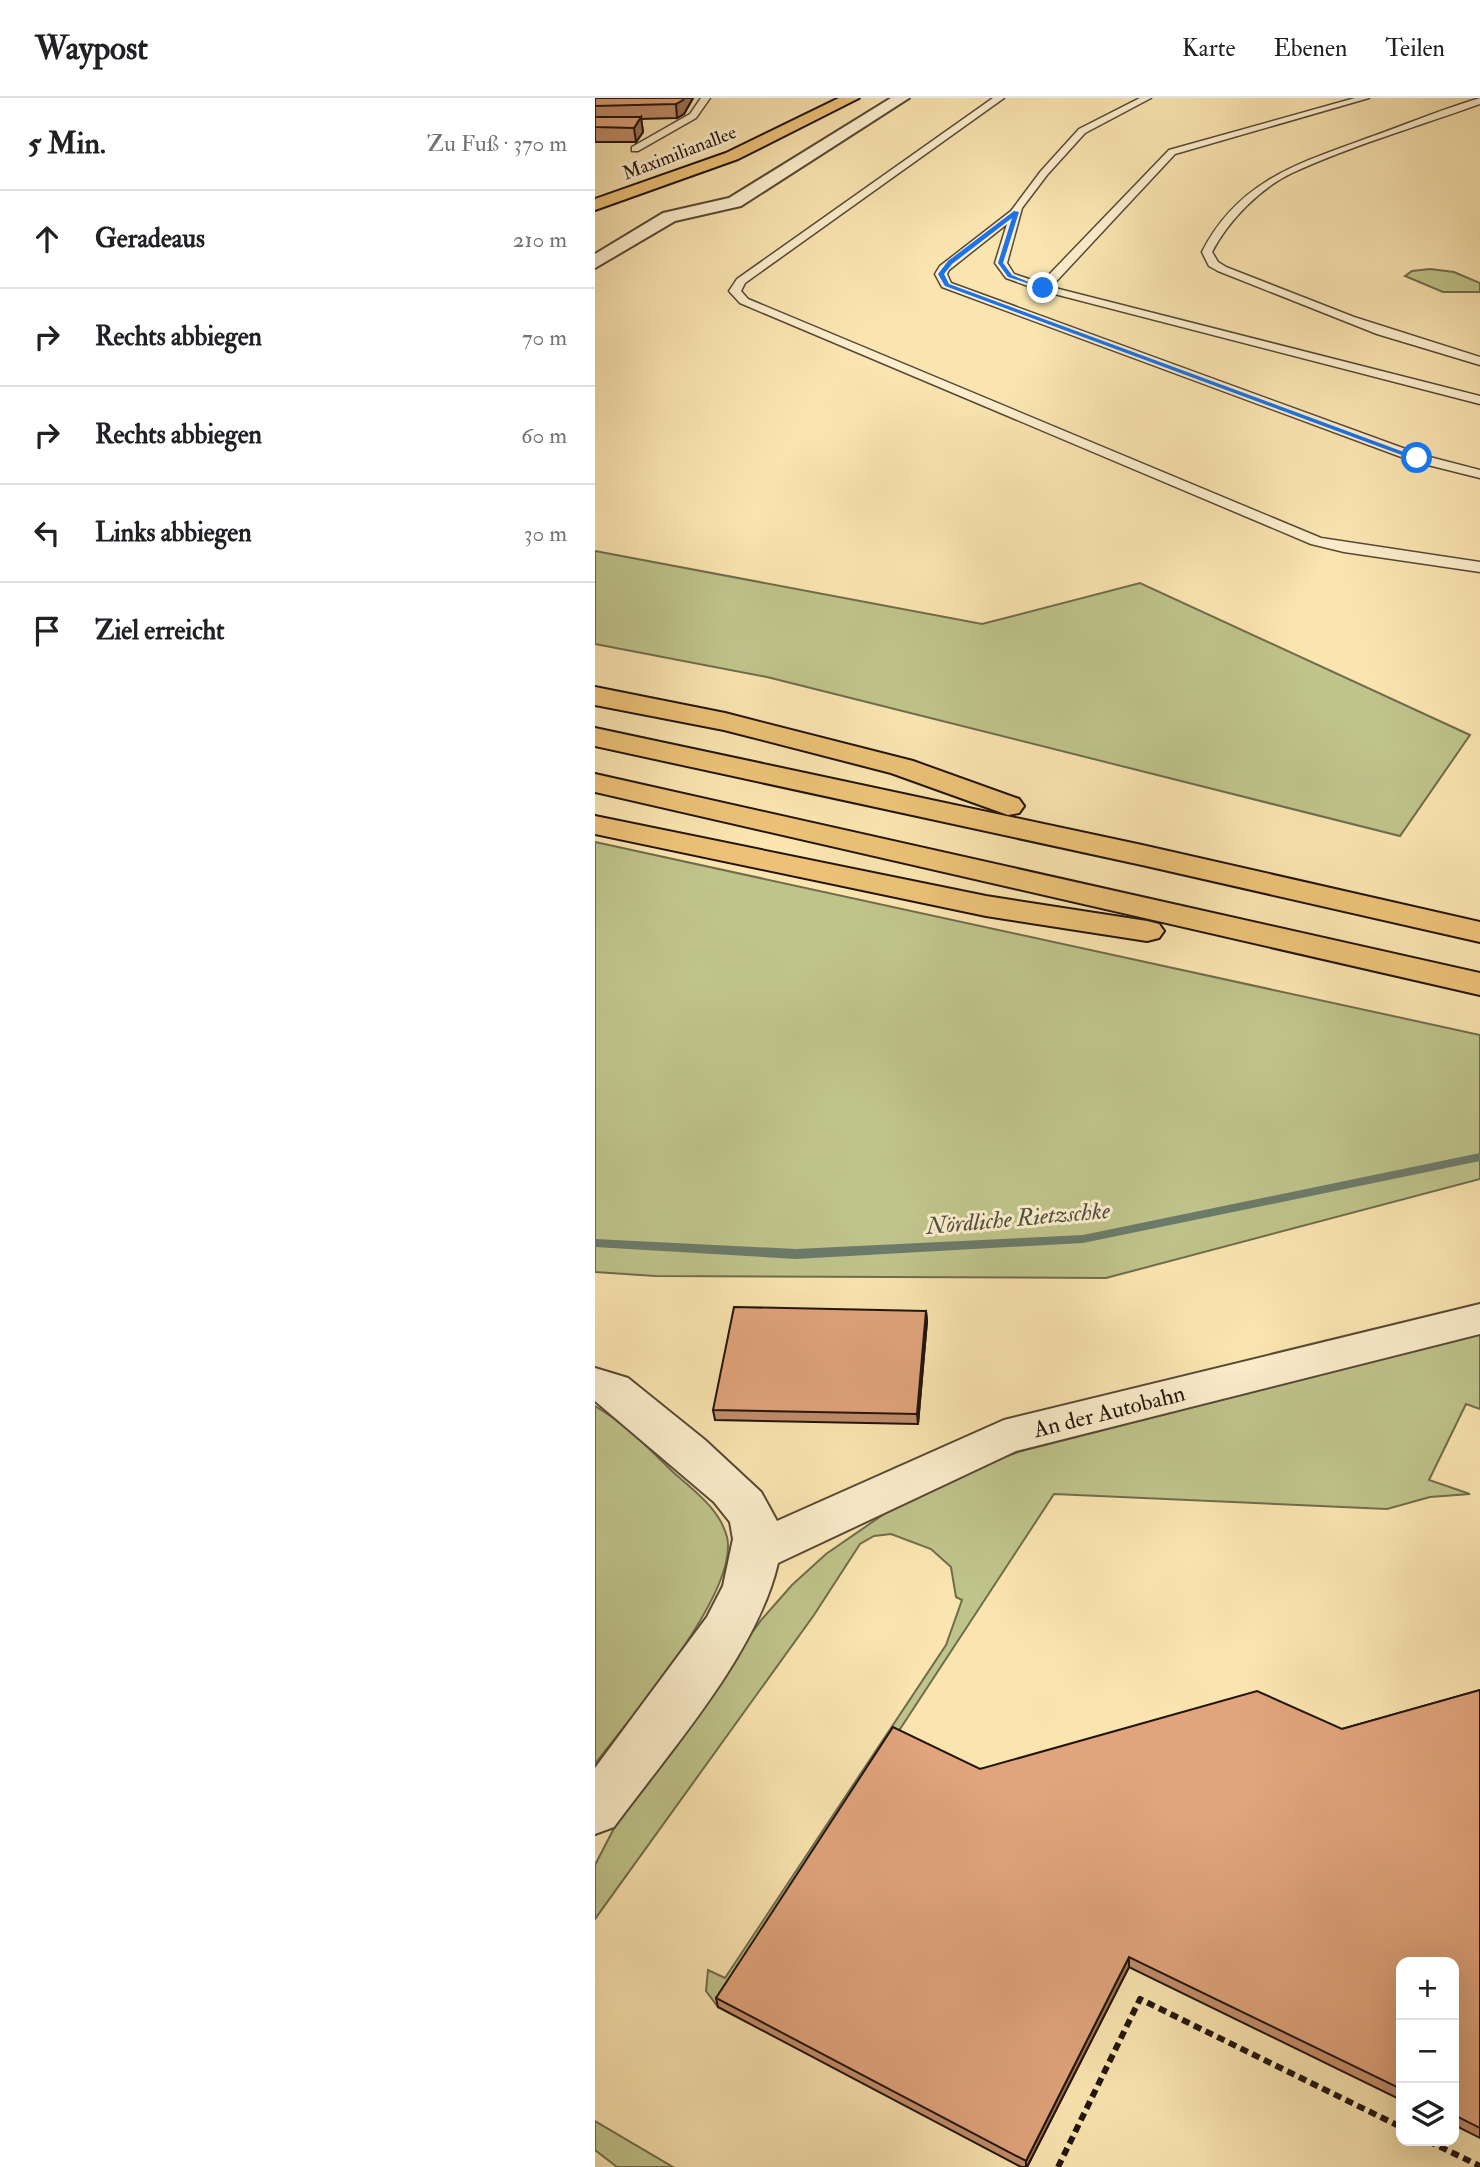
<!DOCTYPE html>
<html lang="de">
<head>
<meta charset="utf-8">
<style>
  :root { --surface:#fff; --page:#f6f6f6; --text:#202124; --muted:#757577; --line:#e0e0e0 }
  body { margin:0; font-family:"IM FELL Double Pica",serif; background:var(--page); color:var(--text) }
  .controls { position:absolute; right:21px; bottom:21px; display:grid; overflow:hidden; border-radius:14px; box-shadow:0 7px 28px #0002 }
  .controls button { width:63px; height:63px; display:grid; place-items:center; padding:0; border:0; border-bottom:2px solid var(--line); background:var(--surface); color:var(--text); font:35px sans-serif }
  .stop { position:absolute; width:21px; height:21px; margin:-16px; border:5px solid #1a73e8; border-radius:50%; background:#fff }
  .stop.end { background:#1a73e8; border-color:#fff; box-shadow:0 2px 7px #0008 }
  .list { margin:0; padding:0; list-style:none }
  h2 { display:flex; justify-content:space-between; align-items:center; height:91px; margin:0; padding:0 28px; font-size:30px }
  h2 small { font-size:23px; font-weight:400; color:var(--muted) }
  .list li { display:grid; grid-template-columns:46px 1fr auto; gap:21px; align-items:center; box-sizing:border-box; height:98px; padding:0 28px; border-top:2px solid var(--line) }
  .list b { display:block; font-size:26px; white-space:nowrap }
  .list em { font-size:23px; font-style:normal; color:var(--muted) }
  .icon { flex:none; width:38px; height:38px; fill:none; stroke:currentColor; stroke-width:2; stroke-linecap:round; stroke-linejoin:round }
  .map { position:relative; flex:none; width:885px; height:2069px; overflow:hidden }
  header { display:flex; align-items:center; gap:42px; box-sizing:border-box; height:98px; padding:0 35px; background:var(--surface); border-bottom:2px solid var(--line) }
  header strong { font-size:33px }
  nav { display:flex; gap:38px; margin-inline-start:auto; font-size:24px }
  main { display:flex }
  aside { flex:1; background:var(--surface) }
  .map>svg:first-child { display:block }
  .green { fill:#bfc48b; stroke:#706c4c; stroke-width:2 }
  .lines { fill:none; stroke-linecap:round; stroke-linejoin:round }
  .stream { fill:#6c7b6b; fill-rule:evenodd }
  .service-casing { stroke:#574836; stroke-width:3 }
  .minor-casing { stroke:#574836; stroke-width:4 }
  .trunk-casing { stroke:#21140d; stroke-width:4 }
  .motorway-casing { stroke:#21140d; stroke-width:4 }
  .path { stroke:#21140d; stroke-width:6; stroke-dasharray:8 5; stroke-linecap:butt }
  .service { fill:#fceecc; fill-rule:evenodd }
  .minor { fill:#fceecc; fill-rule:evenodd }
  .trunk { fill:#edc278; fill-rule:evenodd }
  .motorway { fill:#edc278; fill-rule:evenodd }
  .wall { fill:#c28d6b; stroke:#21140d; stroke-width:2 }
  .shaded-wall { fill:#9e7357; stroke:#21140d; stroke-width:2 }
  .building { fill:#e1a47c; stroke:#21140d; stroke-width:2 }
  .route { fill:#1a73e8 }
  .labels { text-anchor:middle; stroke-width:6; stroke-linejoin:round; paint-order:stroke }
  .far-street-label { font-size:19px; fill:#21140d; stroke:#fceecc }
  .street-label { font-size:23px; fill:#21140d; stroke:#fceecc }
  .water-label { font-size:24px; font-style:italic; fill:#4d5044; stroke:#fceecc }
</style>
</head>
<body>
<header>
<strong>Waypost</strong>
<nav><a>Karte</a><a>Ebenen</a><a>Teilen</a></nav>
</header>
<main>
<aside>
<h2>5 Min.<small>Zu Fuß · 370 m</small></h2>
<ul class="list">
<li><svg class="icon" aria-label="ahead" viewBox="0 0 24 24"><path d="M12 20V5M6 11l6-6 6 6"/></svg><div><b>Geradeaus</b></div><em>210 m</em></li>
<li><svg class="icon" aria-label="right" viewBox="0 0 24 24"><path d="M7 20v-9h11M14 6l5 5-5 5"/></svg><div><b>Rechts abbiegen</b></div><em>70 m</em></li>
<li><svg class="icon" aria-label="right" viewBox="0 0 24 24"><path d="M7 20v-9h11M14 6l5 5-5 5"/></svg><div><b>Rechts abbiegen</b></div><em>60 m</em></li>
<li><svg class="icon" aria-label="left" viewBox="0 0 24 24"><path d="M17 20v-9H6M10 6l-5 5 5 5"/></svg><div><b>Links abbiegen</b></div><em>30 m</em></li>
<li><svg class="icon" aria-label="arrive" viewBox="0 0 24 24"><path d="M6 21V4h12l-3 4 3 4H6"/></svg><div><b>Ziel erreicht</b></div></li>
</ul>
</aside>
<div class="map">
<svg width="885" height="2069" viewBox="0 0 885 2069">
  <rect width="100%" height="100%" fill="#fae5b1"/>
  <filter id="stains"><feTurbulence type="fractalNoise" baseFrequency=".00286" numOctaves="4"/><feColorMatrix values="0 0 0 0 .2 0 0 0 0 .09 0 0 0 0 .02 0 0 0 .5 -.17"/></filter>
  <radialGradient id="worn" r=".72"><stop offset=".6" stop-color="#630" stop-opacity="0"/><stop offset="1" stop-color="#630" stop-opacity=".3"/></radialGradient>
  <!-- green -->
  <g class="green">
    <path d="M835 171 859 174 885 185V194H848L810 178 817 173Z"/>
    <path d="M0 453 387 526 545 485 875 637 805 738 172 579 0 546Z"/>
    <path d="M0 744 885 937V1081L511 1180 60 1178 0 1174Z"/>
    <path d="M885 1236V1311L871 1306 834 1382 875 1396 835 1399 792 1411 459 1396 123 1909 111 1893 113 1872 130 1880 351 1547 367 1502 361 1499 356 1469 336 1451 296 1436 279 1438 265 1446 219 1517 0 1821V1767L32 1705 167 1521 197 1487 231 1456 305 1405 384 1368 426 1353Z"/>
    <path d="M0 1308C30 1325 53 1350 78 1374 98 1392 125 1411 132 1439 145 1494 34 1621 0 1666Z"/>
    <path d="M0 2023 78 2069H22L0 2052Z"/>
  </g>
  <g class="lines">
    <!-- stream -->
    <path class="stream" d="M885 1055V1063L488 1145 201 1161 0 1149V1141L201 1151 488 1137Z"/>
    <defs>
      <g id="service">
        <path d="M106 0H115L101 20 43 53H37V49L95 16Z"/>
        <path d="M398 0H409L150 185 146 193 153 201 726 440 885 464V474L749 454 716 446 145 205 134 193 142 181Z"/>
        <path d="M545 0H556L490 35 452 77 427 110 412 165 419 176 446 185 574 52 760 0H774L580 56 456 189 885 298V306L444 192 411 180 400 165 412 126 354 172 352 176 356 185 827 357 885 372V380L817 363 347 189 340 176 345 168 416 113 446 73 484 31Z"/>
        <path d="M885 0V6C824 28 755 48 697 75 665 90 633 123 617 154L623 164 631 169 759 219 885 259V267L782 236 623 173 614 168 607 154C645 79 711 63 784 36 817 24 851 10 885 0Z"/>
      </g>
      <g id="minor">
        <path d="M296 0H314L146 108 80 123 0 170V156L68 115 134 100Z"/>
        <path d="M885 1206V1236L421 1353 183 1465C162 1556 74 1654 19 1729L0 1736V1670L112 1519 128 1488 138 1441 135 1424 119 1404 0 1303V1270L33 1280 110 1342 166 1394 182 1423 409 1322Z"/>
      </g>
      <path id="trunk" d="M244 0H264L143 61 0 112V101L131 55Z"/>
      <g id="motorway">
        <path d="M0 589 130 615 318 663 424 701 429 708 424 715 413 717 296 675 129 632 0 607Z"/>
        <path d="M0 630 547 747 885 824V844L547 767 0 648Z"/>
        <path d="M0 676 885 875V897L0 694Z"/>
        <path d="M0 718 391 798 552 823 564 826 569 833 564 840 552 843 391 818 0 736Z"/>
      </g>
    </defs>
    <!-- service casing -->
    <use href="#service" class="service-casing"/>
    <!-- minor casing -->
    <use href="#minor" class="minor-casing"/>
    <!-- trunk casing -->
    <use href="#trunk" class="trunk-casing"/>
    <!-- motorway casing -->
    <use href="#motorway" class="motorway-casing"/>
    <!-- path -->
    <g class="path">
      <path d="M833 2043 885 2068"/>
      <path d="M463 2069 545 1901 806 2029"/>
    </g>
    <!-- service -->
    <use href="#service" class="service"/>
    <!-- minor -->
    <use href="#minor" class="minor"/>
    <!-- trunk -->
    <use href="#trunk" class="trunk"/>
    <!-- motorway -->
    <use href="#motorway" class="motorway"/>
  </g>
  <!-- wall -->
  <g class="wall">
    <path d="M0 0H98L89 16 82 20 46 21 48 34 41 44H0Z"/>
    <path d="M331 1213 332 1223 323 1326 120 1322 118 1312Z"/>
    <path d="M885 1592V2040L859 2027V1864H806V2002L534 1869 432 2069H426L123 1909 121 1900 385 1671 747 1631Z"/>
  </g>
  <!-- shaded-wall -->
  <g class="shaded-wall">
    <path d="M89 0H98L89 16 82 20 81 6Z"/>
    <path d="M46 19 48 34 41 44 39 30Z"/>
    <path d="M331 1213 332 1223 323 1326 322 1316Z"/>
    <path d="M534 1859V1869L432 2069H431V2063Z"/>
  </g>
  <!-- building -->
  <g class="building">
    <path d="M0 0H89L88 2 81 6 0 8Z"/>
    <path d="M0 19H46L39 30 0 29Z"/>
    <path d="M139 1209 331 1213 322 1316 118 1312Z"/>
    <path d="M885 1592V2030L859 2017V1864H806V1991L534 1859 431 2063 121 1900 298 1629 385 1671 662 1593 747 1631Z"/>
  </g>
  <!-- route -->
  <path class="route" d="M419 113 424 114 408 165 417 177 450 191 413 179 403 165 417 120 357 166 349 176 354 186 825 360 820 362 350 188 343 176 353 163Z"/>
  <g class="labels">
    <!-- far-street labels -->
    <g class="far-street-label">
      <text transform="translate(84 54) rotate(-21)" y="7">Maximilianallee</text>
    </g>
    <!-- street labels -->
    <g class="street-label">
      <text transform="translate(514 1313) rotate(-14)" y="8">An der Autobahn</text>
    </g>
    <!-- water labels -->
    <g class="water-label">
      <text transform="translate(423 1120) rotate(-5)" y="8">Nördliche Rietzschke</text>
    </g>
  </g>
  <rect width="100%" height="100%" filter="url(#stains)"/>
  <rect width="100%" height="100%" fill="url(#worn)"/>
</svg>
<div class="controls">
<button>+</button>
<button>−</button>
<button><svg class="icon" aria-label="layers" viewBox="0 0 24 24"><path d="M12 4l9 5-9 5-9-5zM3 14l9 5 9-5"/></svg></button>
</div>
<div class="stop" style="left:822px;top:360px"></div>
<div class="stop end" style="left:448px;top:190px"></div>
</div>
</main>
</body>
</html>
